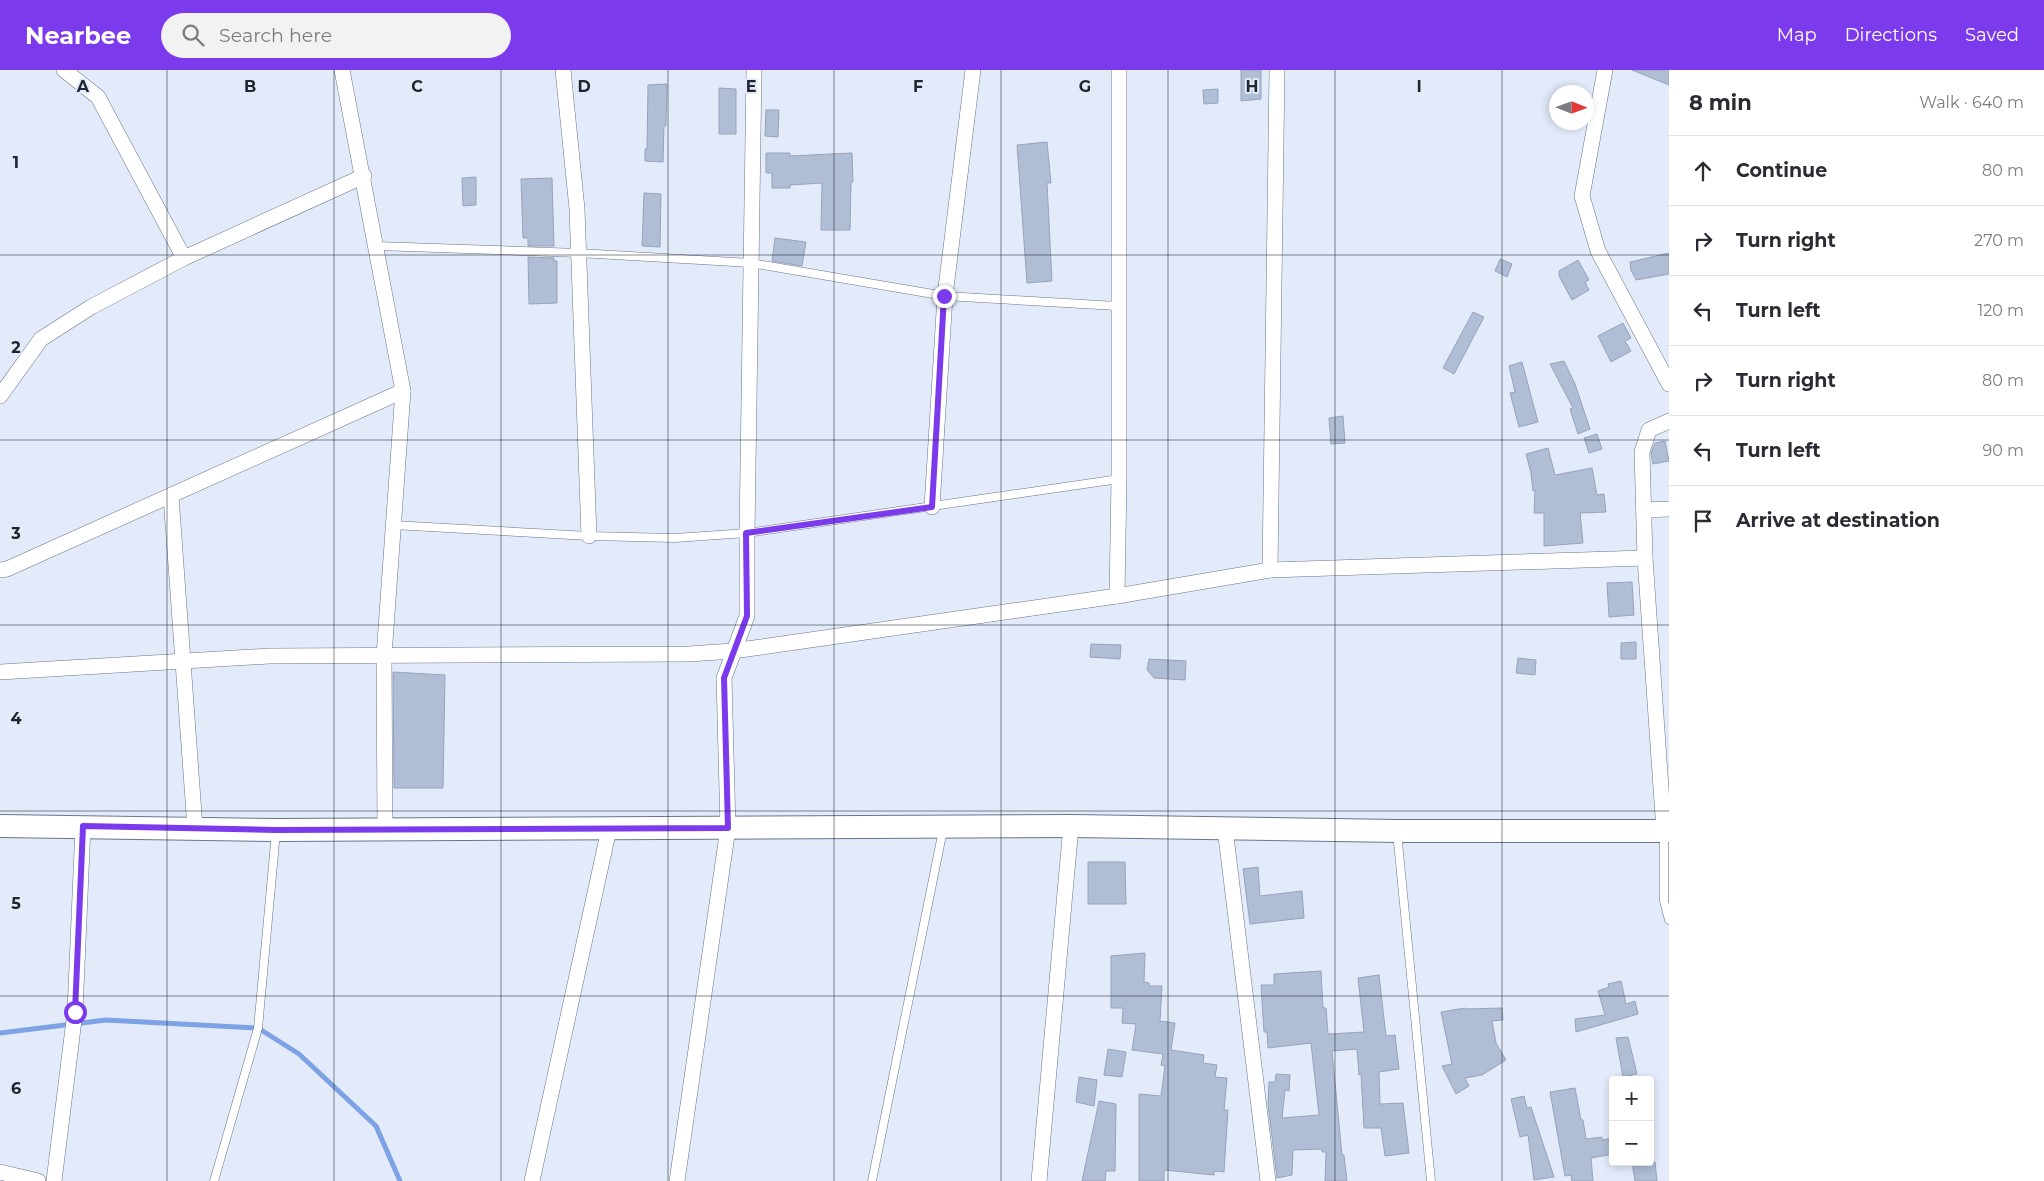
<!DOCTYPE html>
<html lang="en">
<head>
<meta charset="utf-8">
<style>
  :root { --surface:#fff; --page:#f2f2f3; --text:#2b2b33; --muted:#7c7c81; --line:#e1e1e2; --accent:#7c3aed }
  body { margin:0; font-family:Montserrat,sans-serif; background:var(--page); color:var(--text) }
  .controls { position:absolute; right:15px; bottom:15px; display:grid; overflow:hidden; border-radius:5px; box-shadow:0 2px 8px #0003 }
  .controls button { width:45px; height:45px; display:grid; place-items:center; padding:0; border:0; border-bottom:1px solid var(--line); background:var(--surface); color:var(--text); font:25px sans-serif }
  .compass { position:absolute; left:1549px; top:15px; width:45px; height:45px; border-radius:50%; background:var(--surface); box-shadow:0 2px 8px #0003; rotate:91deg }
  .stop { position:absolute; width:15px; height:15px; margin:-11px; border:4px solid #7c3aed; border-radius:50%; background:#fff }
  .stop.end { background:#7c3aed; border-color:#fff; box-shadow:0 1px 5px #0008 }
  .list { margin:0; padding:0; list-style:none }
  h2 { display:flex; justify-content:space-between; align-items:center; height:65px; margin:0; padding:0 20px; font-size:21px }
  h2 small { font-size:16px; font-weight:400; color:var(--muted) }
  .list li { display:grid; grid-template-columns:32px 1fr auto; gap:15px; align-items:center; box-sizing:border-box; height:70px; padding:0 20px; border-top:1px solid var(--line) }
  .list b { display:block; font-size:19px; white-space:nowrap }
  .list em { font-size:16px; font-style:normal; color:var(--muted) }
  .icon { flex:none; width:28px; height:28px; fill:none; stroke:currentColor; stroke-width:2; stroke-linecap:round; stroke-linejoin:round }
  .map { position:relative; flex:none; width:1669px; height:1111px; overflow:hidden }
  header { display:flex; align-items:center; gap:30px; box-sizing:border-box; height:70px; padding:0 25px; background:var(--accent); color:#fff }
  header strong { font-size:24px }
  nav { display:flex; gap:28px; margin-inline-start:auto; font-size:18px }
  .search { width:350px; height:45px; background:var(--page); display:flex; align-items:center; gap:12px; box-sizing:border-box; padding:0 18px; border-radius:28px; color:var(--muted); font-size:19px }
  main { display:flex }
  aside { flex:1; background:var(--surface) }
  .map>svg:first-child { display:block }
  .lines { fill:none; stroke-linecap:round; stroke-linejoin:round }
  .stream { stroke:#7da2e5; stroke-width:5 }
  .building { fill:#afbdd5; stroke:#96a3bb }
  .service-casing { stroke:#68758b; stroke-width:9 }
  .minor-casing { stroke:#68758b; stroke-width:16 }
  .primary-casing { stroke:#68758b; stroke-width:24 }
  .service { stroke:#fff; stroke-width:8 }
  .minor { stroke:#fff; stroke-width:15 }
  .primary { stroke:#fff; stroke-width:22 }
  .route { stroke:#7c3aed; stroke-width:6 }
  .grid { fill:none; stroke:#20262f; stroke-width:1; stroke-opacity:0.55 }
  .grid-label { font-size:16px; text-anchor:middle; font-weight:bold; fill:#20262f; stroke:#e3ebfa; stroke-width:4; stroke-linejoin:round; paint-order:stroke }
</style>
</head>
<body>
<header>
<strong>Nearbee</strong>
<div class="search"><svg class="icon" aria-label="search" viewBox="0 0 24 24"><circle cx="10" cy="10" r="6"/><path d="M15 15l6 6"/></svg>Search here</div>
<nav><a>Map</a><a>Directions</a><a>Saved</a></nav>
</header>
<main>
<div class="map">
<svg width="1669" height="1111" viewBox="0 0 1669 1111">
  <rect width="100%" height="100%" fill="#e3ebfa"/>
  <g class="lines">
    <!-- stream -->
    <path class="stream" d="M0 963 106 950 258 958 299 984 376 1056 400 1111"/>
  </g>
  <!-- building -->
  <g class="building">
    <path d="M1241 0H1261V29L1241 31Z"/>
    <path d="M1632 0H1669V15Z"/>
    <path d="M667 14 666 56H664L663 92 645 91V79H647L648 15Z"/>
    <path d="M719 18 736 19V64H719Z"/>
    <path d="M1218 19V33L1204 34 1203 20Z"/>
    <path d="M766 40H779L778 67 765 66Z"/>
    <path d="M1047 72 1051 113H1047L1052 211 1027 213 1017 75Z"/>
    <path d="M766 83H790V86L852 83 853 112H851L850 160H821L822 113 790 115V118H772V103H766Z"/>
    <path d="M476 107V135L463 136 462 108Z"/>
    <path d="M552 108 554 176H528V168H523L521 109Z"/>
    <path d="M644 123 661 124 660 177 642 176Z"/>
    <path d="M775 168 806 172 802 196 772 191Z"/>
    <path d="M1669 183V204L1636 210 1631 200 1630 192Z"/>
    <path d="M528 187 554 188V191H557V233L529 234Z"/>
    <path d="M1500 189 1512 194 1507 207 1495 201Z"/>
    <path d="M1578 190 1589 210 1585 212 1589 220 1572 230 1559 206V201Z"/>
    <path d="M1473 242 1484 247 1454 304 1443 298Z"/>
    <path d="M1623 253 1631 268 1625 271 1631 281 1611 292 1598 266Z"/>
    <path d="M1564 291 1575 314 1590 359 1578 364 1570 339 1573 338 1550 294Z"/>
    <path d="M1522 292 1538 352 1519 357 1510 323 1515 322 1509 296Z"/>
    <path d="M1343 346 1345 373 1331 374 1329 348Z"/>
    <path d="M1597 364 1602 379 1589 383 1584 368Z"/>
    <path d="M1665 371 1669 391 1653 394 1651 383 1655 373Z"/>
    <path d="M1548 378 1555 405 1592 398 1597 425 1604 424 1606 442 1580 443 1583 473 1544 476V443H1534L1535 420 1533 421 1531 403 1526 384Z"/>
    <path d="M1632 512 1634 545 1609 547 1607 513Z"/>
    <path d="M1636 572V589H1621V573Z"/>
    <path d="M1091 574 1121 575 1120 589 1090 587Z"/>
    <path d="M1518 588 1536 590 1535 605 1516 603Z"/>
    <path d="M1149 589 1186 591 1185 610 1154 608 1147 600Z"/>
    <path d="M393 602 445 605 443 718H394Z"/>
    <path d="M1088 792H1125L1126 834H1088Z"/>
    <path d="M1258 797 1260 826 1302 821 1304 848 1250 854 1243 799Z"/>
    <path d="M1145 883 1144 912 1149 913V916H1162L1160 951 1175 953 1171 980 1204 985 1203 993 1217 995 1215 1007 1227 1008 1224 1040H1228L1224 1102 1214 1101V1105L1164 1100V1111H1139V1024L1161 1026 1165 996 1161 995 1163 984 1132 980 1136 954 1122 953 1123 938H1111V886Z"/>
    <path d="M1321 901 1323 938H1326L1328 964 1364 962 1358 908 1379 905 1386 966 1395 965 1399 999 1379 1002 1380 1034 1403 1033 1409 1083 1385 1086 1381 1058H1364L1361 1004 1359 1005 1357 979 1332 981 1342 1085H1344L1347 1111H1325L1326 1082H1322V1079L1293 1080 1292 1105 1277 1108 1268 1034 1269 1012H1275L1276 1004 1290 1005 1289 1021 1285 1020 1282 1048 1319 1045 1311 973 1268 978 1267 962H1264L1261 915H1274V904Z"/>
    <path d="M1621 911 1626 934 1635 931 1638 944 1576 962 1575 949 1605 945 1598 921 1609 917 1608 914Z"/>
    <path d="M1465 938V939L1502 938 1503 950 1492 951 1496 973 1506 990 1482 1005 1465 1008 1469 1016 1456 1024 1442 996 1452 994 1441 942Z"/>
    <path d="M1628 967 1637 1004 1623 1007 1616 968Z"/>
    <path d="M1108 979 1126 982 1122 1007 1104 1005Z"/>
    <path d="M1079 1007 1097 1010 1094 1036 1076 1032Z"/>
    <path d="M1575 1018 1581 1050H1583L1586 1069 1602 1067V1070L1613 1068V1084L1591 1088 1593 1111H1572L1571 1105 1565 1106 1550 1022Z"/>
    <path d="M1524 1026 1527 1038 1531 1037 1554 1107 1534 1110 1528 1065 1520 1067 1511 1029Z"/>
    <path d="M1099 1031 1116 1034 1115 1101H1106L1105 1111H1082Z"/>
    <path d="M1632 1092H1655L1657 1111H1635Z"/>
  </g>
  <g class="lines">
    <defs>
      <g id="service">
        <path d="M377 176 579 183 751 193 945 226 1117 236"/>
        <path d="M393 455 589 466 675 468 747 463 1119 409"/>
        <path d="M1397 762 1431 1111"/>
        <path d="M1664 763V831L1669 850"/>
        <path d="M214 1111 258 958 276 762"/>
        <path d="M872 1111 943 760"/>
      </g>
      <g id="minor">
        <path d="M64 0 98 27 184 188"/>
        <path d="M342 0 403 321 384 586 385 759"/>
        <path d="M563 0 577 139 589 466"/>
        <path d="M1605 0 1582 126 1598 181 1669 314"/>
        <path d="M0 326 41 269 91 237 184 188 364 106"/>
        <path d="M171 426 195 758"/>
        <path d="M932 437 945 226 973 0"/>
        <path d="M1644 440 1669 439"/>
        <path d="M0 500 7 499 403 321"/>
        <path d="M1270 500 1277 0"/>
        <path d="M1117 526 1119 409V0"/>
        <path d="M0 602 269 586 689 584 733 581 1117 526 1270 500 1645 488"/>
        <path d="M1225 758 1268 1111"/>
        <path d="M1664 761 1645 488 1642 382 1649 360 1669 351"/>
        <path d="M0 1102 38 1111"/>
        <path d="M54 1111 75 942 83 756"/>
        <path d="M532 1111 609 759"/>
        <path d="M677 1111 728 758 724 608 747 546V463L754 0"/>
        <path d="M1039 1111 1071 756"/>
      </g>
      <path id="primary" d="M0 756 276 760 1071 756 1397 761H1669"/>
    </defs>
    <!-- service casing -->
    <use href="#service" class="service-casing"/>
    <!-- minor casing -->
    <use href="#minor" class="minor-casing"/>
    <!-- primary casing -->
    <use href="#primary" class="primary-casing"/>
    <!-- service -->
    <use href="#service" class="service"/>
    <!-- minor -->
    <use href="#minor" class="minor"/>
    <!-- primary -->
    <use href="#primary" class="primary"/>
  </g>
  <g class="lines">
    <!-- route -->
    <path class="route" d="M75 942 83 756 276 760 728 758 724 608 747 546 746 463 932 437 944 226"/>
  </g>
  <!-- grid -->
  <path class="grid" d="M167 0V1111M334 0V1111M501 0V1111M668 0V1111M834 0V1111M1001 0V1111M1168 0V1111M1335 0V1111M1502 0V1111M0 185H1669M0 370H1669M0 555H1669M0 741H1669M0 926H1669"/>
  <g class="grid-label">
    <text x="83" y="22">A</text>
    <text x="250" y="22">B</text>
    <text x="417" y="22">C</text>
    <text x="584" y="22">D</text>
    <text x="751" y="22">E</text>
    <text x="918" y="22">F</text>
    <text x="1085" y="22">G</text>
    <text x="1252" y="22">H</text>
    <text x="1419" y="22">I</text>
    <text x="16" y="98">1</text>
    <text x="16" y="283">2</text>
    <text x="16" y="469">3</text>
    <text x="16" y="654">4</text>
    <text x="16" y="839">5</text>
    <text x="16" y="1024">6</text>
  </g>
</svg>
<div class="controls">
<button>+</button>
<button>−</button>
</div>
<svg class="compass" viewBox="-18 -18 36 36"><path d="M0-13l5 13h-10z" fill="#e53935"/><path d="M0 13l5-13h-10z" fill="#7c7c81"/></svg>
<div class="stop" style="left:75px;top:942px"></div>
<div class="stop end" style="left:944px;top:226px"></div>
</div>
<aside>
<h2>8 min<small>Walk · 640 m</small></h2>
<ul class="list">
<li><svg class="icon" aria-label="ahead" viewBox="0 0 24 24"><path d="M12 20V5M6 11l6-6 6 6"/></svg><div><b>Continue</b></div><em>80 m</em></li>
<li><svg class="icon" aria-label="right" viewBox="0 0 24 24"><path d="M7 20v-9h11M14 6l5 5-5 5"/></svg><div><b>Turn right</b></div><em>270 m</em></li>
<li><svg class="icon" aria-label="left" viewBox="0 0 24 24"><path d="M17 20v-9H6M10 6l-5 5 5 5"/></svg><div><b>Turn left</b></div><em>120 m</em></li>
<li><svg class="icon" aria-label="right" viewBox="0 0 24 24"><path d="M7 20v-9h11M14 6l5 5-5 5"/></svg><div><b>Turn right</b></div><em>80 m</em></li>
<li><svg class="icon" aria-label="left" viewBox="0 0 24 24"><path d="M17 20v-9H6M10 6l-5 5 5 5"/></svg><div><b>Turn left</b></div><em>90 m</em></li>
<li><svg class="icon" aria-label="arrive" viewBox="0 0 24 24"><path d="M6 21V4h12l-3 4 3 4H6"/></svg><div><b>Arrive at destination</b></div></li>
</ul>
</aside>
</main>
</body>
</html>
